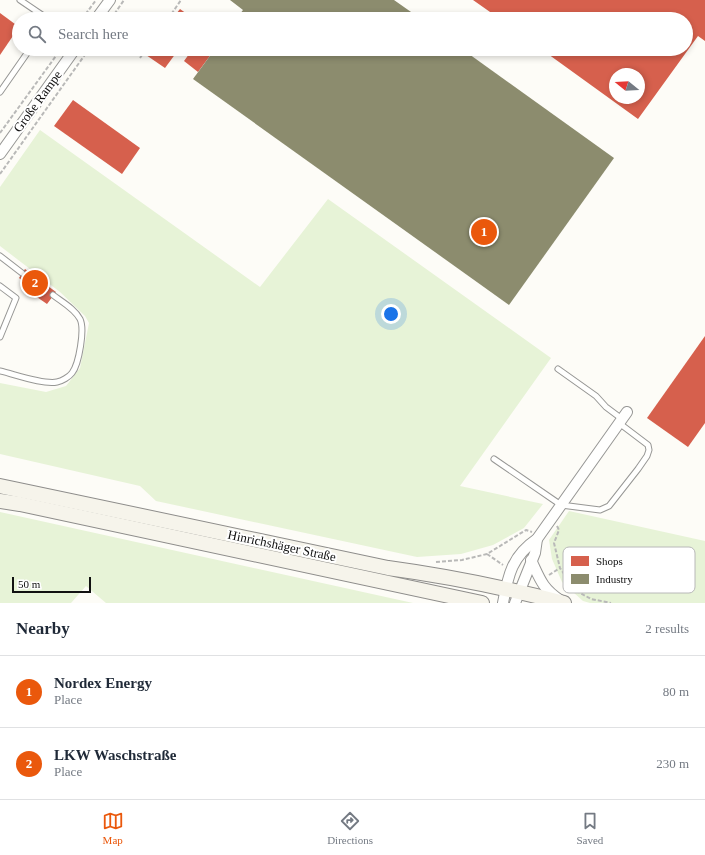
<!DOCTYPE html>
<html lang="en">
<head>
<meta charset="utf-8">
<style>
  :root { --surface:#fff; --page:#f2f2f3; --text:#1f2937; --muted:#747a83; --line:#e0e1e3; --accent:#ea580c }
  body { margin:0; font-family:Georgia,serif; background:var(--page); color:var(--text) }
  .compass { position:absolute; left:609px; top:68px; width:36px; height:36px; border-radius:50%; background:var(--surface); box-shadow:0 2px 6px #0003; rotate:288deg }
  .scale { position:absolute; left:12px; bottom:10px; width:79px; box-sizing:border-box; padding-left:4px; border:2px solid #111; border-top:0; font-size:11px; line-height:14px; white-space:nowrap; color:#111; -webkit-text-stroke:3px #fff; paint-order:stroke }
  .you { position:absolute; left:391px; top:314px; width:14px; height:14px; margin:-10px; border:3px solid #fff; border-radius:50%; background:#1a73e8; box-shadow:0 0 0 6px #1a73e833 }
  .badge { display:grid; place-items:center; width:26px; height:26px; border-radius:50%; background:var(--accent); color:#fff; font-size:13px; font-weight:700 }
  .pin { position:absolute; translate:-50% -50%; border:2px solid #fff; box-shadow:0 1px 4px #0006 }
  .list { margin:0; padding:0; list-style:none }
  h2 { display:flex; justify-content:space-between; align-items:center; height:52px; margin:0; padding:0 16px; font-size:17px }
  h2 small { font-size:13px; font-weight:400; color:var(--muted) }
  .list li { display:grid; grid-template-columns:26px 1fr auto; gap:12px; align-items:center; box-sizing:border-box; height:72px; padding:0 16px; border-top:1px solid var(--line) }
  .list b { display:block; font-size:15px; white-space:nowrap }
  .list p { margin:0; font-size:13px; white-space:nowrap; color:var(--muted) }
  .list em { font-size:13px; font-style:normal; color:var(--muted) }
  .icon { flex:none; width:22px; height:22px; fill:none; stroke:currentColor; stroke-width:2; stroke-linecap:round; stroke-linejoin:round }
  .map { position:relative; flex:none; width:705px; height:603px; overflow:hidden }
  .search { position:absolute; background:var(--surface); box-shadow:0 2px 6px #0003; left:12px; right:12px; top:12px; height:44px; display:flex; align-items:center; gap:10px; box-sizing:border-box; padding:0 14px; border-radius:22px; color:var(--muted); font-size:15px }
  .sheet { height:196px; background:var(--surface) }
  nav { display:flex; justify-content:space-around; align-items:center; box-sizing:border-box; height:56px; border-top:1px solid var(--line); background:var(--surface); font-size:11px; color:var(--muted) }
  nav a { display:grid; justify-items:center; gap:2px }
  nav .on { color:var(--accent) }
  .map>svg:first-child { display:block }
  .green { fill:#e7f3d7 }
  .shops { fill:#d6604d; fill-rule:evenodd }
  .industry { fill:#8c8c6e }
  .lines { fill:none; stroke-linecap:round; stroke-linejoin:round }
  .service-casing { stroke:#979795; stroke-width:7 }
  .minor-casing { stroke:#979795; stroke-width:12 }
  .secondary-casing { stroke:#8e8d8b; stroke-width:16 }
  .path { stroke:#b9b9b8; stroke-width:2; stroke-dasharray:4 2; stroke-linecap:butt }
  .service { stroke:#fffffe; stroke-width:5 }
  .minor { stroke:#fffffe; stroke-width:10 }
  .secondary { stroke:#f6f4eb; stroke-width:14 }
  .labels { text-anchor:middle; stroke-width:4; stroke-linejoin:round; paint-order:stroke }
  .street-label { font-size:13px; fill:#111; stroke:#fff }
  .key { fill:#fff; stroke:#b8b8b8; stroke-width:1 }
  .key-label { font-size:11px; fill:#111 }
</style>
</head>
<body>
<div class="map">
<svg width="705" height="603" viewBox="0 0 705 603">
  <rect width="100%" height="100%" fill="#fdfcf7"/>
  <!-- green -->
  <g class="green">
    <path d="M40 130 260 287 328 199 551 358 460 486 543 504 524 528 493 545 461 554 417 557 156 501 140 486 0 454V383L46 392 66 386 80 368 89 323 85 316 60 292 0 246V187Z"/>
    <path d="M569 511 705 541V603H590L583 601 562 582 552 559 549 540Z"/>
    <path d="M0 512 413 603H106L86 586 71 603H0Z"/>
  </g>
  <!-- shops -->
  <g class="shops">
    <path d="M473 0H705V41L698 36 638 119 541 49H686V19H500ZM615 74H639V98H615Z"/>
    <path d="M180 9 194 19H172Z"/>
    <path d="M0 13 19 27 0 55Z"/>
    <path d="M151 49H179L165 68 146 55Z"/>
    <path d="M190 49H215L198 72 184 61 192 50Z"/>
    <path d="M73 100 140 148 122 174 54 126Z"/>
    <path d="M25 269 56 292 47 304 31 293 34 289 19 278Z"/>
    <path d="M705 336V423L688 447 647 418Z"/>
  </g>
  <!-- industry -->
  <g class="industry">
    <path d="M230 0H394L421 19H236L243 10Z"/>
    <path d="M215 49H462L614 158 509 305 193 79Z"/>
  </g>
  <g class="lines">
    <defs>
      <g id="service">
        <path d="M20 0 48 19"/>
        <path d="M0 92 30 49"/>
        <path d="M0 256 22 273"/>
        <path d="M0 286 16 298 0 337"/>
        <path d="M558 369 596 396 606 407 622 419"/>
        <path d="M0 371C14 374 43 385 57 382 62 381 69 377 72 373 79 364 85 329 80 319 75 309 62 302 53 295"/>
        <path d="M494 459 561 505 600 510 609 506 638 469 647 456 649 450 648 445 619 423"/>
      </g>
      <g id="minor">
        <path d="M96 19 110 0"/>
        <path d="M0 154 75 49"/>
        <path d="M531 560C540 579 542 588 560 600"/>
        <path d="M503 603C508 575 512 556 537 539L627 412"/>
        <path d="M515 603 535 553 537 539"/>
      </g>
      <g id="secondary">
        <path d="M0 486 388 568C447 576 506 588 564 603"/>
        <path d="M0 501 20 504 482 603"/>
      </g>
    </defs>
    <!-- service casing -->
    <use href="#service" class="service-casing"/>
    <!-- minor casing -->
    <use href="#minor" class="minor-casing"/>
    <!-- secondary casing -->
    <use href="#secondary" class="secondary-casing"/>
    <!-- path -->
    <g class="path">
      <path d="M114 15 119 19"/>
      <path d="M145 18 146 19"/>
      <path d="M82 19 96 0"/>
      <path d="M111 19 124 0"/>
      <path d="M168 19 181 0"/>
      <path d="M140 58 146 49"/>
      <path d="M0 133 61 49"/>
      <path d="M0 174 89 49"/>
      <path d="M557 526 559 530 554 543 560 568 575 590 591 599 611 603"/>
      <path d="M487 554 503 565"/>
      <path d="M436 562 462 560 487 554 526 530 532 532"/>
      <path d="M549 575 560 568"/>
    </g>
    <!-- service -->
    <use href="#service" class="service"/>
    <!-- minor -->
    <use href="#minor" class="minor"/>
    <!-- secondary -->
    <use href="#secondary" class="secondary"/>
  </g>
  <g class="labels">
    <!-- street labels -->
    <g class="street-label">
      <text transform="translate(37 101) rotate(-54)" y="5">Große Rampe</text>
      <text transform="translate(282 545) rotate(12)" y="5">Hinrichshäger Straße</text>
    </g>
  </g>
  <!-- legend -->
  <rect x="563" y="547" width="132" height="46" rx="6" class="key"/>
  <rect x="571" y="556" width="18" height="10" fill="#d6604d"/>
  <rect x="571" y="574" width="18" height="10" fill="#8c8c6e"/>
  <g class="key-label">
    <text x="596" y="565">Shops</text>
    <text x="596" y="583">Industry</text>
  </g>
</svg>
<svg class="compass" viewBox="-18 -18 36 36"><path d="M0-13l5 13h-10z" fill="#e53935"/><path d="M0 13l5-13h-10z" fill="#747a83"/></svg>
<div class="scale">50 m</div>
<div class="you"></div>
<div class="pin badge" style="left:484px;top:232px">1</div>
<div class="pin badge" style="left:35px;top:283px">2</div>
<div class="search"><svg class="icon" aria-label="search" viewBox="0 0 24 24"><circle cx="10" cy="10" r="6"/><path d="M15 15l6 6"/></svg>Search here</div>
</div>
<section class="sheet">
<h2>Nearby<small>2 results</small></h2>
<ul class="list">
<li><span class="badge">1</span><div><b>Nordex Energy</b><p>Place</p></div><em>80 m</em></li>
<li><span class="badge">2</span><div><b>LKW Waschstraße</b><p>Place</p></div><em>230 m</em></li>
</ul>
</section>
<nav>
<a class="on"><svg class="icon" aria-label="map" viewBox="0 0 24 24"><path d="M3 6l6-2 6 2 6-2v14l-6 2-6-2-6 2zM9 4v14M15 6v14"/></svg>Map</a>
<a><svg class="icon" aria-label="directions" viewBox="0 0 24 24"><path d="M12 3l9 9-9 9-9-9zM9 14v-3h6M13 9l2 2-2 2"/></svg>Directions</a>
<a><svg class="icon" aria-label="saved" viewBox="0 0 24 24"><path d="M7 4h10v16l-5-4-5 4z"/></svg>Saved</a>
</nav>
</body>
</html>
